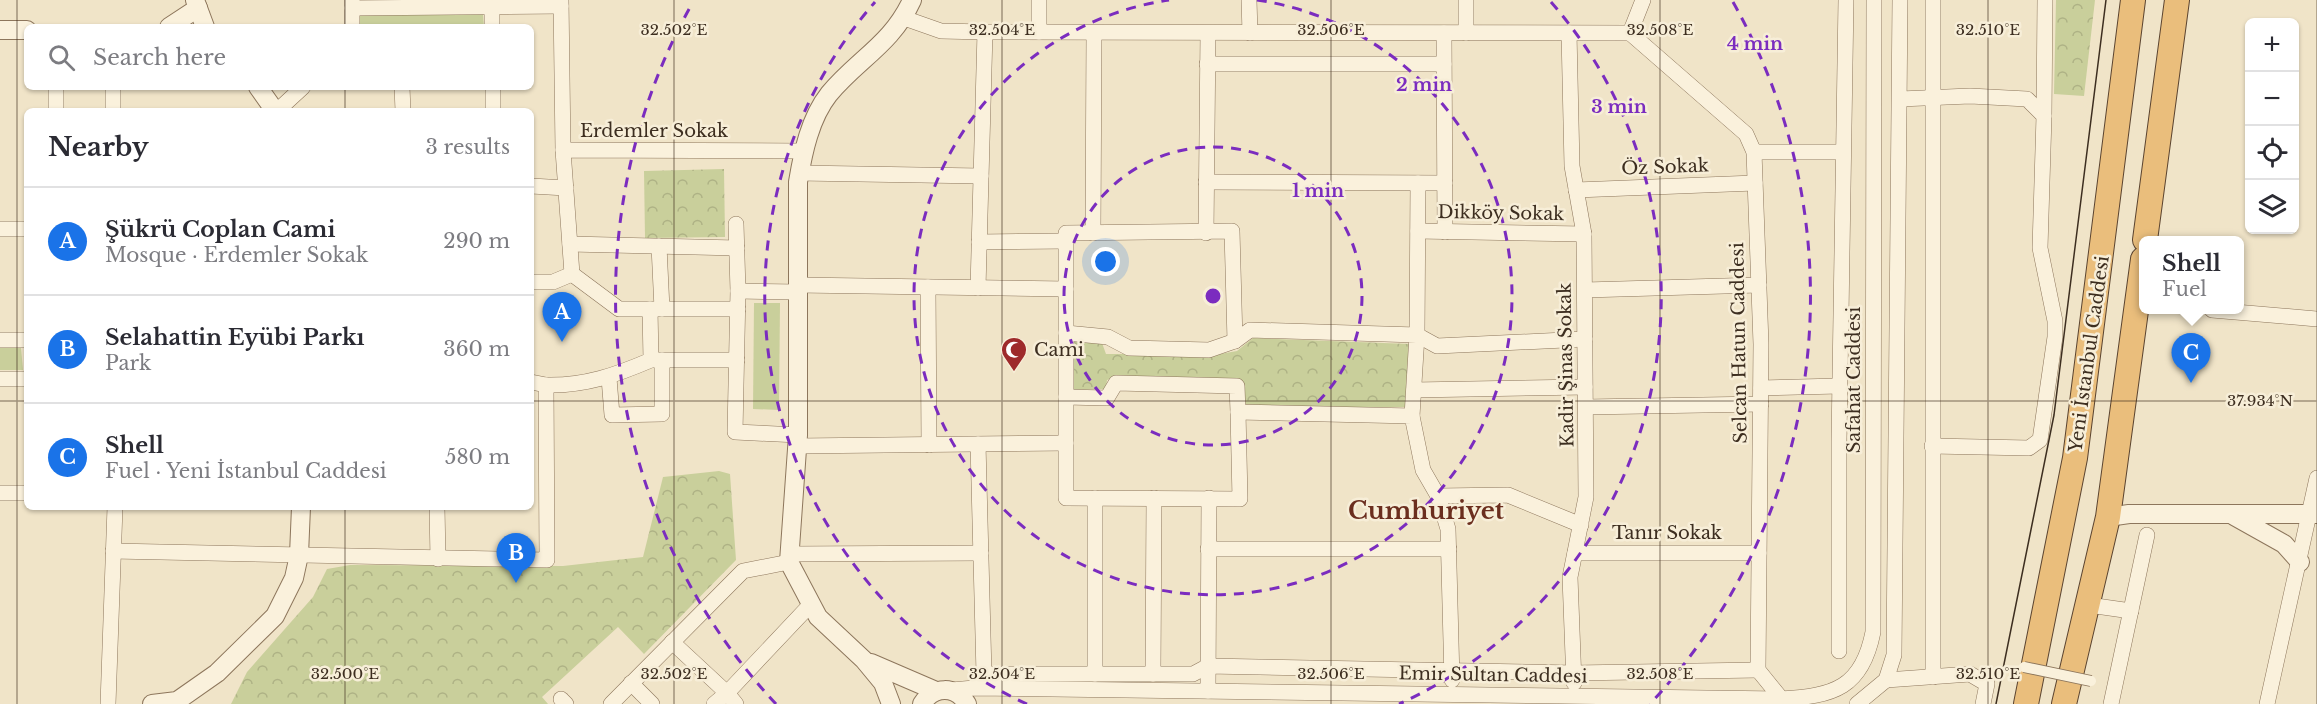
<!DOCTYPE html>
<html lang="en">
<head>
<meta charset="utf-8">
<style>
  :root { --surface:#fff; --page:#f7f7f7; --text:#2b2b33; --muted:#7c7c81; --line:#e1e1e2; --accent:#1a73e8 }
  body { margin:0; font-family:"Libre Baskerville",serif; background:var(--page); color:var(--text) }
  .controls { position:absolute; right:18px; top:18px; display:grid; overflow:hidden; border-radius:9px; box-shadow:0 2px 4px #0004 }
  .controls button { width:54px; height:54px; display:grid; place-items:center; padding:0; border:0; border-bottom:2px solid var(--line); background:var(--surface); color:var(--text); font:30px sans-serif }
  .you { position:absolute; left:1106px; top:262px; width:21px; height:21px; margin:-15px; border:4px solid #fff; border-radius:50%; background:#1a73e8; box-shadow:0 0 0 9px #1a73e833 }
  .badge { display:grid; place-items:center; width:39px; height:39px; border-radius:50%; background:var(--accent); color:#fff; font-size:20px; font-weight:700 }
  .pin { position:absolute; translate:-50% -50px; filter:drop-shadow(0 2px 3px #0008) }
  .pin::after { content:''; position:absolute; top:32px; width:21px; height:18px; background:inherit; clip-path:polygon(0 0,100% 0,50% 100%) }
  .popup { position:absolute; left:2139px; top:236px; width:105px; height:78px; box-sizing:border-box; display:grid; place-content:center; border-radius:9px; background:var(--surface); filter:drop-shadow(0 2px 4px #0005); font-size:20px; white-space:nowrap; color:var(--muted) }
  .popup b { font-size:22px; color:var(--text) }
  .popup::after { content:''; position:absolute; left:50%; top:100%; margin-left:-12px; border:12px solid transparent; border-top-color:var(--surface) }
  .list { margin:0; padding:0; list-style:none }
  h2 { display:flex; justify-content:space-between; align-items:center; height:78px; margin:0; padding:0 24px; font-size:26px }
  h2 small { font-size:20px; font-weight:400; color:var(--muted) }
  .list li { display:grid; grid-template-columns:39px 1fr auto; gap:18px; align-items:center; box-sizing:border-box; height:108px; padding:0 24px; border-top:2px solid var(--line) }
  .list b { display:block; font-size:22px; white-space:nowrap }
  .list p { margin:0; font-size:20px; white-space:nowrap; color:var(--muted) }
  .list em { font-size:20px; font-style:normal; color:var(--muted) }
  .icon { flex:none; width:33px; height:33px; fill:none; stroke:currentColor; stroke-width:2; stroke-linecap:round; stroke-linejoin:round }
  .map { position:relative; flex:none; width:2317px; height:704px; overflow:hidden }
  .search { position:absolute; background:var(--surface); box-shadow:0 2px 4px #0004; left:24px; top:24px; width:510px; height:66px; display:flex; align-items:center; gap:15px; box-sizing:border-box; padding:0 21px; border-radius:9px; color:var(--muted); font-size:22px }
  .panel { position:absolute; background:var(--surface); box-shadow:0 2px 4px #0004; left:24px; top:108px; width:510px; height:402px; border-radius:9px }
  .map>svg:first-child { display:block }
  .grass { fill:#c9cf9b }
  .forest { fill:url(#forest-crowns) }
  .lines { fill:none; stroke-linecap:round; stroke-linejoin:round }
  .minor-casing { stroke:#8d765c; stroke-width:16 }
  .tertiary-casing { stroke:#8d765c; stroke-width:20 }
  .trunk-casing { stroke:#5b4430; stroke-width:26 }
  .minor { stroke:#faf1dc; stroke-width:15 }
  .tertiary { stroke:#faf1dc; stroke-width:18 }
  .trunk { stroke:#eabe7c; stroke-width:24 }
  .tram { stroke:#3d2e20; stroke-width:1.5 }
  .pedestrian-bridge-casing { stroke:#8d765c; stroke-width:12; stroke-linecap:butt }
  .pedestrian-bridge { stroke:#faf1dc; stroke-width:10 }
  .ticks { fill:none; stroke:#3d2e20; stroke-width:1.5; stroke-opacity:0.45 }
  .ring { fill:none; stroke:#7b2cbf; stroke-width:3; stroke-dasharray:10 8 }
  .labels { text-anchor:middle; stroke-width:5; stroke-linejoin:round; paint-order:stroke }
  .street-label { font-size:18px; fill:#3d2e20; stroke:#f7eed8 }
  .poi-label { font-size:18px; fill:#3d2e20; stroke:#f7eed8; text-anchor:start }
  .district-label { font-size:24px; font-weight:bold; fill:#6b2e1e; stroke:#f7eed8 }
  .ticks-label { font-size:15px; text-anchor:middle; fill:#3d2e20; stroke:#f7eed8; stroke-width:5; stroke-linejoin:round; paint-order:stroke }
  .centre { fill:#7b2cbf; stroke:#f7eed8; stroke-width:3 }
  .ring-label { font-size:18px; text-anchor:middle; font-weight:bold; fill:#7b2cbf; stroke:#f7eed8; stroke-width:5; stroke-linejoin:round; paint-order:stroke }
</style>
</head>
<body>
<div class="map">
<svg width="2317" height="704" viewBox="0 0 2317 704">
  <defs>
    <pattern id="forest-crowns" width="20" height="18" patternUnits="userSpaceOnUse" patternTransform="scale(1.5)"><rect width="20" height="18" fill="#c9cf9b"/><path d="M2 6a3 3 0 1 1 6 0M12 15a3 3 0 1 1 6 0" fill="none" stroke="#aeb285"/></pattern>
  </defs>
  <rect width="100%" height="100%" fill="#f0e4c8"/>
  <!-- grass -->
  <g class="grass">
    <path d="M360 13 483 14 484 27H360Z"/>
    <path d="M754 303H780L779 410 753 409Z"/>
    <path d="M0 348H21L23 370H0Z"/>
  </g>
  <!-- forest -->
  <g class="forest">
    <path d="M2056 0H2095L2084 96 2054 94Z"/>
    <path d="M724 169 725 237 645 238 644 171Z"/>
    <path d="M1253 338 1410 344 1408 407H1246L1243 382 1238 378H1114L1107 380 1106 389 1071 390 1070 340 1102 343 1106 354H1220L1237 351Z"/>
    <path d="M719 471 730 474 736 560 644 654 618 627 542 697 548 704H231L247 672 313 597 327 569 350 565 563 566 643 557 663 477Z"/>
  </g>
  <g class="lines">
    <defs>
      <g id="minor">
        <path d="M561 0 563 150"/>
        <path d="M1039 0V32"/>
        <path d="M1249 0 1250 33"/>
        <path d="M1466 0V33"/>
        <path d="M1933 0V677"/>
        <path d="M352 8 561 6"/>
        <path d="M492 8V27"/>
        <path d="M904 18 941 31 985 32 1630 33"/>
        <path d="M352 27V0"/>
        <path d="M1444 33 1445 232"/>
        <path d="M1569 33 1572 166 1584 234 1586 497 1570 577 1574 683"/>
        <path d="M1630 33 1746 134 1754 152 1761 344 1758 670 1784 702"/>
        <path d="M1630 33 1643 0"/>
        <path d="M1207 64H1444"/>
        <path d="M56 87V111"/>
        <path d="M113 87V111"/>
        <path d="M402 87 403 111"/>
        <path d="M493 87V111"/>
        <path d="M1900 99 1970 96 2027 99 2044 116 2040 248 2055 321V337L2040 440 2029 448 1932 446"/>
        <path d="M277 111 303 87"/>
        <path d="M2044 116 2045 0"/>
        <path d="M1754 152H1843"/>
        <path d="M799 173 981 176"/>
        <path d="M1206 182 1445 183"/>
        <path d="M1418 183 1417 335 1437 346 1585 339"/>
        <path d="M531 186 566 188"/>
        <path d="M1576 190 1755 183"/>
        <path d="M736 224 738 291 735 432 798 435"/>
        <path d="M0 229H27"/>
        <path d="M1418 231 1584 234"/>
        <path d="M1093 233 1094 33"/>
        <path d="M1206 233 1208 33"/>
        <path d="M979 242 1066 241"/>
        <path d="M570 244 737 248"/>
        <path d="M659 246 662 309"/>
        <path d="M572 274 619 309H738"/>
        <path d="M531 282H553L572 274 563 150 803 151"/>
        <path d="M798 285 1066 289"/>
        <path d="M928 287 929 445"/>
        <path d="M978 288 985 32"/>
        <path d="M1585 290 1759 285"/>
        <path d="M738 291 798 292"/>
        <path d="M2212 310 2317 319"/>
        <path d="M1066 333 1108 337 1129 348 1209 350 1235 341 1250 330 1417 335 1412 416"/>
        <path d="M0 340H27"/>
        <path d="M1235 341 1232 231 1066 233V498L1240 499 1238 412"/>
        <path d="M654 360H737"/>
        <path d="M609 378 612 415 662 414V360"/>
        <path d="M0 379H27"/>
        <path d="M546 385C585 386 616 375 651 360L650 309"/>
        <path d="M1761 388 1839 386"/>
        <path d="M1414 390 1585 387"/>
        <path d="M1066 397 1107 398 1116 383 1237 386 1238 412 1412 416 1423 470 1438 496 1448 529 1452 680"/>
        <path d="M1586 407 1761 404"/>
        <path d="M978 444 984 674 978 682"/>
        <path d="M797 446 1066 443"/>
        <path d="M0 493H27"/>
        <path d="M1438 496 1508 495 1581 525"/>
        <path d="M437 507 438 559"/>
        <path d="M1208 549H1449"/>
        <path d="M113 551 547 560 546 385 531 382"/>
        <path d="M1575 553H1759"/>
        <path d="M789 554 981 553"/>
        <path d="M2089 605 2131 611"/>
        <path d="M672 642 727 693 714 704"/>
        <path d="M1839 651V441L1846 0"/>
        <path d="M984 674H1193L1208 666 1574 673 1758 670"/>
        <path d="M1095 674V498"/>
        <path d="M1153 674 1154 498"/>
        <path d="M1886 680 1970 674 1987 684 1983 704"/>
        <path d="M631 683 652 704"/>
        <path d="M952 690 974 688 1781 699C1834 696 1862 688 1873 632L1874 0"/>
        <path d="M1208 691 1209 498"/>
        <path d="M561 699 566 704"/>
        <path d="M108 704 115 507"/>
        <path d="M611 704 743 571 789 562"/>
        <path d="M736 704 727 693 811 604"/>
        <path d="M1857 704 1886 680 1894 655 1900 0"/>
        <path d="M2111 704 2147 535"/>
        <path d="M2267 704 2317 478"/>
      </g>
      <g id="tertiary">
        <path d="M195 0 205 27"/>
        <path d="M169 27 198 8"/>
        <path d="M0 30H27"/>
        <path d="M258 87 275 111"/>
        <path d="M2234 516 2284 544 2300 562"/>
        <path d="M2108 517 2129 514H2317"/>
        <path d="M871 663 936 691"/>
        <path d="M152 704 177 701 217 673 275 616 294 578 299 555 301 507"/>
        <path d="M891 704 883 683 864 660 818 617 789 562 798 435V182C803 152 810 118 829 94 858 59 892 44 912 0"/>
        <path d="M922 704C933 686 956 685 967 704"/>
      </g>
      <g id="trunk">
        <path d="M2145 240 2177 0"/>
        <path d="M2026 704 2075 458 2133 0"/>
        <path d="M2064 704 2108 517 2143 259"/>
      </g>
    </defs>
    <!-- minor casing -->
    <use href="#minor" class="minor-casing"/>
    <!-- tertiary casing -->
    <use href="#tertiary" class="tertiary-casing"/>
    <!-- trunk casing -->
    <use href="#trunk" class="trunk-casing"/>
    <!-- minor -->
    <use href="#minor" class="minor"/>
    <!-- tertiary -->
    <use href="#tertiary" class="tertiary"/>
    <!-- trunk -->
    <use href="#trunk" class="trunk"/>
    <!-- tram -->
    <path class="tram" d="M1996 704 2054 415 2106 0"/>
    <defs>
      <path id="pedestrian-bridge" d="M2024 667 2091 681"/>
    </defs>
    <!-- pedestrian-bridge casing -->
    <use href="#pedestrian-bridge" class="pedestrian-bridge-casing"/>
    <!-- pedestrian-bridge -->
    <use href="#pedestrian-bridge" class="pedestrian-bridge"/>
  </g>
  <!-- ticks -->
  <path class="ticks" d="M17 0V704M345 0V27M674 0V704M1002 0V704M1331 0V704M1660 0V704M1988 0V704M2317 0V704M345 87V111M0 401H27M531 401H2317M345 507V704"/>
  <!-- distance rings -->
  <g class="ring">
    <circle cx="1213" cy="296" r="149"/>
    <path d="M1257 0A299 299 0 1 1 1169 0"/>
    <path d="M1027 704A448 448 0 0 1 875 2M1551 2A448 448 0 0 1 1399 704"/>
    <path d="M776 704A598 598 0 0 1 693 2M1733 2A598 598 0 0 1 1650 704"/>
  </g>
  <!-- icons -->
  <defs>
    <symbol id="mosque-pin" viewBox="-11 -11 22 30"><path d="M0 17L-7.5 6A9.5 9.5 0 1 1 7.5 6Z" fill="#9e2a2b" stroke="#f7eed8"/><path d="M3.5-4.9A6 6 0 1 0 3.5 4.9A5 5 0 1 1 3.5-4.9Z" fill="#fff"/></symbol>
  </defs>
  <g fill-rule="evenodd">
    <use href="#mosque-pin" x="999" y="335" width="30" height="40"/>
  </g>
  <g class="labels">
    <!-- street labels -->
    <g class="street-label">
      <text x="654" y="137">Erdemler Sokak</text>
      <text transform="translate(1665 167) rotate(-2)" y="6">Öz Sokak</text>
      <text transform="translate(1501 213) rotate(1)" y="6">Dikköy Sokak</text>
      <text transform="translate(1739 343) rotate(-91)" y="6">Selcan Hatun Caddesi</text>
      <text transform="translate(2089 354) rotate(-82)" y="6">Yeni İstanbul Caddesi</text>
      <text transform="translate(1566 365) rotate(-91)" y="6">Kadir Şinas Sokak</text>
      <text transform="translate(1854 380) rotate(-90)" y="6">Safahat Caddesi</text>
      <text x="1667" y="539">Tanır Sokak</text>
      <text transform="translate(1493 675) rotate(1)" y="6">Emir Sultan Caddesi</text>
    </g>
    <!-- poi labels -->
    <g class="poi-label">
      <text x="1034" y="356">Cami</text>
    </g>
    <!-- district labels -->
    <g class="district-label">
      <text x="1426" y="519">Cumhuriyet</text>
    </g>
  </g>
  <g class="ticks-label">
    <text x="674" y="35">32.502°E</text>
    <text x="1002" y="35">32.504°E</text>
    <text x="1331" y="35">32.506°E</text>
    <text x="1660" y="35">32.508°E</text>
    <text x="1988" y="35">32.510°E</text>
    <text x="2260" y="406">37.934°N</text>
    <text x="345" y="679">32.500°E</text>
    <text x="674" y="679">32.502°E</text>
    <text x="1002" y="679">32.504°E</text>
    <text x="1331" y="679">32.506°E</text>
    <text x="1660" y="679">32.508°E</text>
    <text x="1988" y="679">32.510°E</text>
  </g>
  <circle cx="1213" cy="296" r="9" class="centre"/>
  <g class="ring-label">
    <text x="1755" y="50">4 min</text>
    <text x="1424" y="91">2 min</text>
    <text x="1619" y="113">3 min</text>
    <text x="1318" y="197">1 min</text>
  </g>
</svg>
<div class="controls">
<button>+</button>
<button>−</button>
<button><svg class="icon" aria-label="locate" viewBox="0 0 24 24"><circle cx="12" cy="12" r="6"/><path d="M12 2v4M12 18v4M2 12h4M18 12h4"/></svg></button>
<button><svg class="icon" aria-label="layers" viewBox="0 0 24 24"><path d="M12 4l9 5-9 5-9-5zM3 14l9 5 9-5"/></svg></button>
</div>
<div class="you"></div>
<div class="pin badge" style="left:562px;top:342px">A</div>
<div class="pin badge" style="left:516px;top:583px">B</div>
<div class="pin badge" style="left:2191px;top:383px">C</div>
<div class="popup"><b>Shell</b>Fuel</div>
<div class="search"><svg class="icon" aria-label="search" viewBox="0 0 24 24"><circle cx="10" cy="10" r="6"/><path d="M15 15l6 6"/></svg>Search here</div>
<section class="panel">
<h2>Nearby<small>3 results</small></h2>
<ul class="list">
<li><span class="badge">A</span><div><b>Şükrü Coplan Cami</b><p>Mosque · Erdemler Sokak</p></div><em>290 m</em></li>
<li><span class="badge">B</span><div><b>Selahattin Eyübi Parkı</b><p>Park</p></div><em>360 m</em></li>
<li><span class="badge">C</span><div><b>Shell</b><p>Fuel · Yeni İstanbul Caddesi</p></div><em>580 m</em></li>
</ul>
</section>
</div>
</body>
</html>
